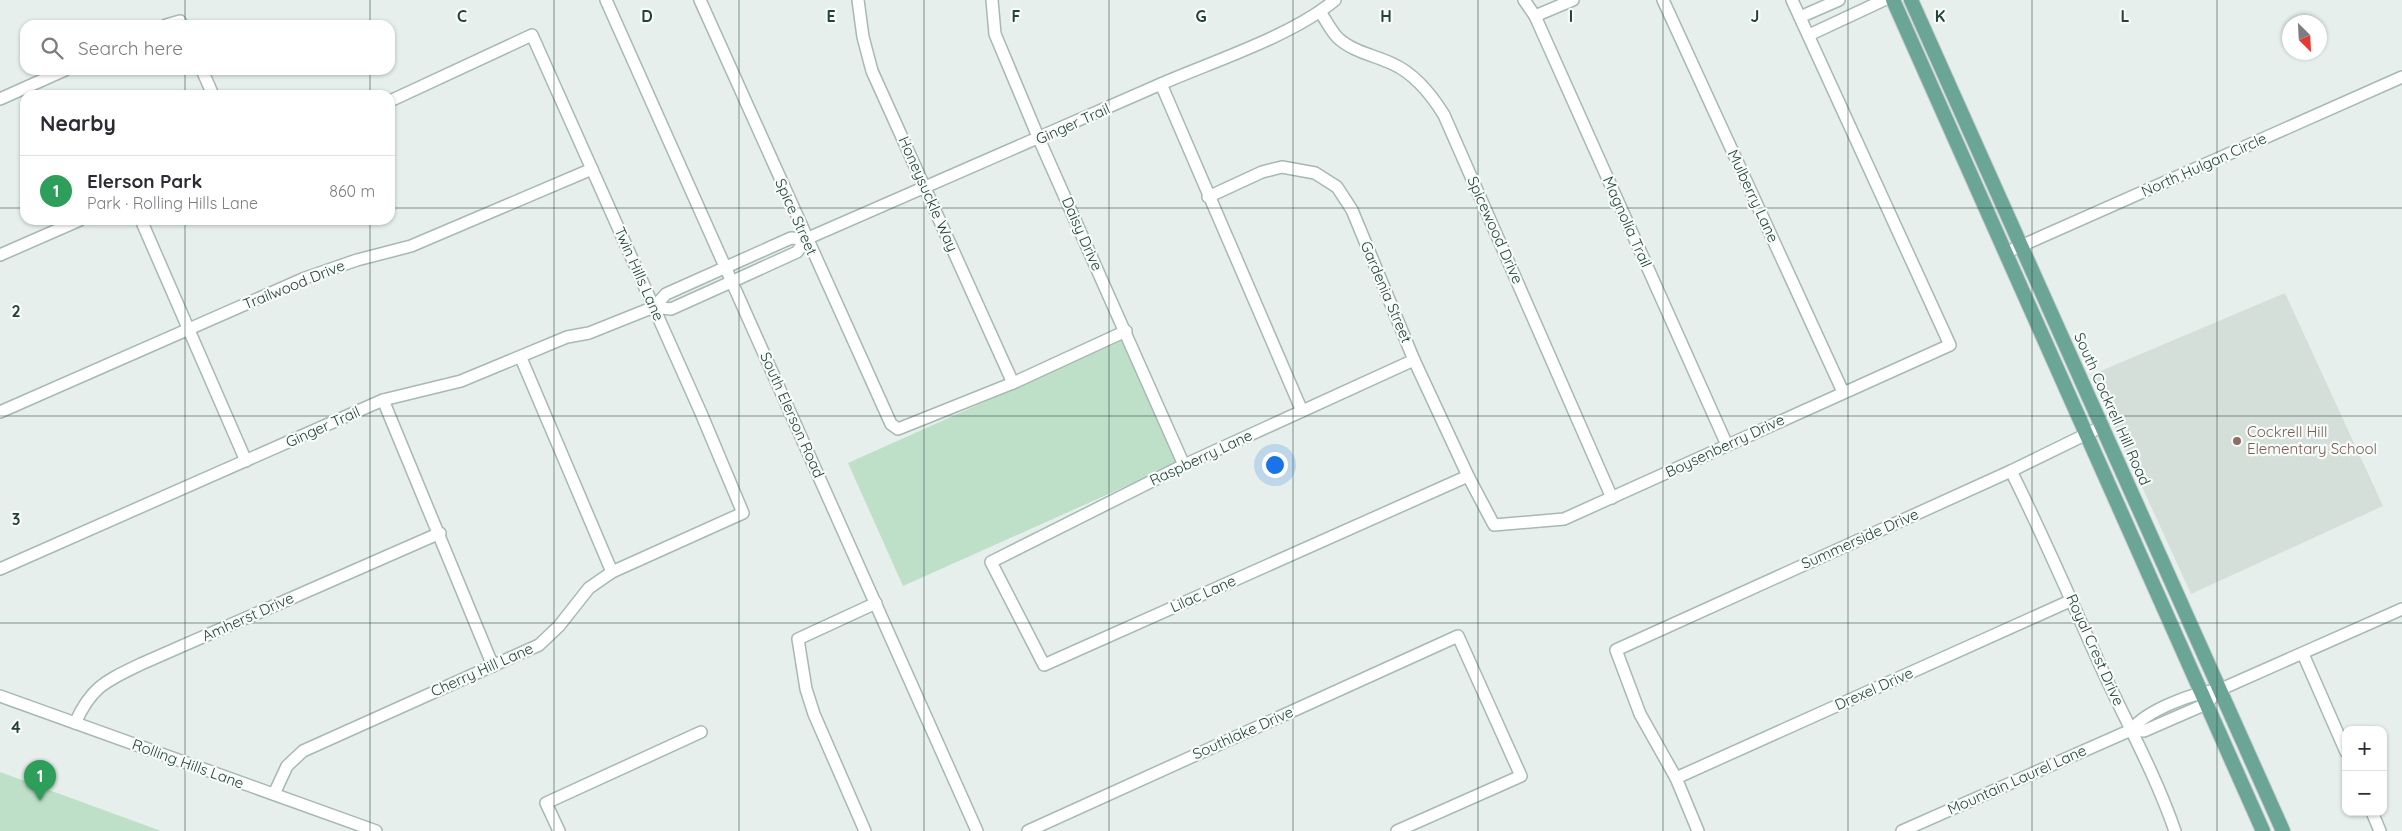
<!DOCTYPE html>
<html lang="en">
<head>
<meta charset="utf-8">
<style>
  :root { --surface:#fff; --page:#f2f2f3; --text:#2b2b33; --muted:#7c7c81; --line:#e1e1e2; --accent:#855347 }
  body { margin:0; font-family:Quicksand,sans-serif; background:var(--page); color:var(--text) }
  .controls { position:absolute; right:15px; bottom:15px; display:grid; overflow:hidden; border-radius:10px; box-shadow:0 1px 4px #0004 }
  .controls button { width:45px; height:45px; display:grid; place-items:center; padding:0; border:0; border-bottom:1px solid var(--line); background:var(--surface); color:var(--text); font:25px sans-serif }
  .compass { position:absolute; left:2282px; top:15px; width:45px; height:45px; border-radius:50%; background:var(--surface); box-shadow:0 1px 4px #0004; rotate:156deg }
  .you { position:absolute; left:1274px; top:464px; width:18px; height:18px; margin:-12px; border:4px solid #fff; border-radius:50%; background:#1a73e8; box-shadow:0 0 0 8px #1a73e833 }
  .badge { display:grid; place-items:center; width:32px; height:32px; border-radius:50%; background:var(--accent); color:#fff; font-size:16px; font-weight:700 }
  .pin { position:absolute; translate:-50% -41px; filter:drop-shadow(0 1px 2px #0008) }
  .pin::after { content:''; position:absolute; top:26px; width:18px; height:15px; background:inherit; clip-path:polygon(0 0,100% 0,50% 100%) }
  .list { margin:0; padding:0; list-style:none }
  h2 { display:flex; justify-content:space-between; align-items:center; height:65px; margin:0; padding:0 20px; font-size:21px }
  h2 small { font-size:16px; font-weight:400; color:var(--muted) }
  .list li { display:grid; grid-template-columns:32px 1fr auto; gap:15px; align-items:center; box-sizing:border-box; height:70px; padding:0 20px; border-top:1px solid var(--line) }
  .list b { display:block; font-size:19px; white-space:nowrap }
  .list p { margin:0; font-size:16px; white-space:nowrap; color:var(--muted) }
  .list em { font-size:16px; font-style:normal; color:var(--muted) }
  .icon { flex:none; width:28px; height:28px; fill:none; stroke:currentColor; stroke-width:2; stroke-linecap:round; stroke-linejoin:round }
  .map { position:relative; flex:none; width:2402px; height:831px; overflow:hidden }
  .search { position:absolute; background:var(--surface); box-shadow:0 1px 4px #0004; left:20px; top:20px; width:375px; height:55px; display:flex; align-items:center; gap:12px; box-sizing:border-box; padding:0 18px; border-radius:15px; color:var(--muted); font-size:19px }
  .panel { position:absolute; background:var(--surface); box-shadow:0 1px 4px #0004; left:20px; top:90px; width:375px; height:135px; border-radius:15px }
  .map>svg:first-child { display:block }
  .built { fill:#d4dfda }
  .green { fill:#bfe0c8 }
  .lines { fill:none; stroke-linecap:round; stroke-linejoin:round }
  .minor-casing { stroke:#a8b8b2; stroke-width:14 }
  .major-casing { stroke:#c2cac8; stroke-width:16 }
  .minor { stroke:#fff; stroke-width:11 }
  .major { stroke:#6aa596; stroke-width:14 }
  .grid { fill:none; stroke:#24423a; stroke-width:1; stroke-opacity:0.55 }
  .education-dot { fill:#8d6e63; stroke:#f7fbf9; stroke-width:2 }
  .labels { text-anchor:middle; stroke-width:4.5; stroke-linejoin:round; paint-order:stroke }
  .street-label { font-size:15px; fill:#24423a; stroke:#f7fbf9 }
  .education-label { font-size:15px; fill:#785e54; stroke:#f7fbf9; text-anchor:start }
  .grid-label { font-size:16px; text-anchor:middle; font-weight:bold; fill:#24423a; stroke:#f7fbf9; stroke-width:4.5; stroke-linejoin:round; paint-order:stroke }
</style>
</head>
<body>
<div class="map">
<svg width="2402" height="831" viewBox="0 0 2402 831">
  <rect width="100%" height="100%" fill="#e6efeb"/>
  <!-- built -->
  <path class="built" d="M2285 293 2383 506 2191 594 2091 375Z"/>
  <!-- green -->
  <g class="green">
    <path d="M1123 340 1178 463 903 586 848 463Z"/>
    <path d="M0 772 161 831H0Z"/>
  </g>
  <g class="lines">
    <defs>
      <g id="minor">
        <path d="M606 0 977 831"/>
        <path d="M700 0 891 424 898 429 1013 383 1126 331"/>
        <path d="M858 0 863 37 872 71 1013 383"/>
        <path d="M992 0 995 34 1039 139 1184 465"/>
        <path d="M1524 0 1535 16 1727 445"/>
        <path d="M1663 0 1843 392"/>
        <path d="M1320 12C1326 20 1331 31 1338 38 1353 52 1374 55 1393 64 1415 74 1431 94 1444 115L1612 498"/>
        <path d="M1535 16 1573 0"/>
        <path d="M1800 17 1839 0"/>
        <path d="M166 25 180 21 182 25"/>
        <path d="M1809 35 1884 0"/>
        <path d="M202 70 213 95"/>
        <path d="M1161 84 1302 411"/>
        <path d="M0 99 65 70"/>
        <path d="M1208 197 1262 172 1282 167 1315 173 1337 187 1352 210 1414 360 1468 476 1494 525 1564 519 1950 345 1792 0"/>
        <path d="M141 220 246 461"/>
        <path d="M2005 253 2402 77"/>
        <path d="M0 255 80 220"/>
        <path d="M654 307 671 309 731 282 797 252 806 239"/>
        <path d="M521 358 612 572"/>
        <path d="M1414 360 1184 465 991 562 1044 665 1468 476"/>
        <path d="M383 400 493 666"/>
        <path d="M0 412 305 278 357 260 411 246 592 169"/>
        <path d="M2011 471C2043 535 2071 600 2100 665 2125 720 2155 773 2175 831"/>
        <path d="M0 569 383 400 461 381 567 337 589 333 654 307 666 294 791 238 806 239C925 188 1043 136 1161 84 1214 61 1292 36 1335 0"/>
        <path d="M2303 654 2346 752"/>
        <path d="M0 696 376 831"/>
        <path d="M75 723C92 686 106 681 141 664L440 533"/>
        <path d="M2131 730 2144 731 2206 704 2211 699"/>
        <path d="M1676 778 2072 600"/>
        <path d="M274 794 287 766 303 751 539 645 559 626 589 588 612 572 743 513 701 413 532 35 390 101"/>
        <path d="M2372 812 2380 831"/>
        <path d="M559 831 546 803 701 732"/>
        <path d="M865 831 814 714 806 689 798 639 876 603"/>
        <path d="M1028 831 1458 636 1521 776 1397 831"/>
        <path d="M1698 831 1676 778 1640 714 1616 650 2011 471 2103 426"/>
        <path d="M1902 831 2131 730C2147 710 2194 692 2219 690L2402 609"/>
      </g>
      <g id="major">
        <path d="M1893 0 2263 831"/>
        <path d="M1911 0 2283 831"/>
      </g>
    </defs>
    <!-- minor casing -->
    <use href="#minor" class="minor-casing"/>
    <!-- major casing -->
    <use href="#major" class="major-casing"/>
    <!-- minor -->
    <use href="#minor" class="minor"/>
    <!-- major -->
    <use href="#major" class="major"/>
  </g>
  <!-- grid -->
  <path class="grid" d="M185 0V25M370 0V25M554 0V831M739 0V831M924 0V831M1109 0V831M1293 0V831M1478 0V831M1663 0V831M1848 0V831M2032 0V831M2217 0V831M185 70V95M370 70V95M0 208H25M390 208H2402M185 220V831M370 220V831M0 416H2402M0 623H2402"/>
  <!-- markers -->
  <circle class="education-dot" cx="2237" cy="441" r="5"/>
  <g class="labels">
    <!-- street labels -->
    <g class="street-label">
      <text transform="translate(1073 124) rotate(-24)" y="5">Ginger Trail</text>
      <text transform="translate(2204 165) rotate(-24)" y="5">North Hulgan Circle</text>
      <text transform="translate(928 194) rotate(66)" y="5">Honeysuckle Way</text>
      <text transform="translate(1753 196) rotate(65)" y="5">Mulberry Lane</text>
      <text transform="translate(796 217) rotate(66)" y="5">Spice Street</text>
      <text transform="translate(1627 222) rotate(66)" y="5">Magnolia Trail</text>
      <text transform="translate(1495 230) rotate(66)" y="5">Spicewood Drive</text>
      <text transform="translate(1082 234) rotate(66)" y="5">Daisy Drive</text>
      <text transform="translate(639 274) rotate(66)" y="5">Twin Hills Lane</text>
      <text transform="translate(294 285) rotate(-22)" y="5">Trailwood Drive</text>
      <text transform="translate(1386 292) rotate(67)" y="5">Gardenia Street</text>
      <text transform="translate(2112 409) rotate(66)" y="5">South Cockrell Hill Road</text>
      <text transform="translate(792 415) rotate(66)" y="5">South Elerson Road</text>
      <text transform="translate(323 427) rotate(-24)" y="5">Ginger Trail</text>
      <text transform="translate(1725 446) rotate(-25)" y="5">Boysenberry Drive</text>
      <text transform="translate(1201 458) rotate(-25)" y="5">Raspberry Lane</text>
      <text transform="translate(1860 539) rotate(-24)" y="5">Summerside Drive</text>
      <text transform="translate(1203 594) rotate(-24)" y="5">Lilac Lane</text>
      <text transform="translate(248 617) rotate(-24)" y="5">Amherst Drive</text>
      <text transform="translate(2095 650) rotate(66)" y="5">Royal Crest Drive</text>
      <text transform="translate(482 670) rotate(-24)" y="5">Cherry Hill Lane</text>
      <text transform="translate(1874 689) rotate(-24)" y="5">Drexel Drive</text>
      <text transform="translate(1243 733) rotate(-24)" y="5">Southlake Drive</text>
      <text transform="translate(188 764) rotate(20)" y="5">Rolling Hills Lane</text>
      <text transform="translate(2017 780) rotate(-24)" y="5">Mountain Laurel Lane</text>
    </g>
    <!-- education labels -->
    <g class="education-label">
      <text x="2247" y="437">Cockrell Hill<tspan x="2247" dy="17">Elementary School</tspan></text>
    </g>
  </g>
  <g class="grid-label">
    <text x="462" y="22">C</text>
    <text x="647" y="22">D</text>
    <text x="831" y="22">E</text>
    <text x="1016" y="22">F</text>
    <text x="1201" y="22">G</text>
    <text x="1386" y="22">H</text>
    <text x="1571" y="22">I</text>
    <text x="1755" y="22">J</text>
    <text x="1940" y="22">K</text>
    <text x="2125" y="22">L</text>
    <text x="16" y="317">2</text>
    <text x="16" y="525">3</text>
    <text x="16" y="733">4</text>
  </g>
</svg>
<div class="controls">
<button>+</button>
<button>−</button>
</div>
<svg class="compass" viewBox="-18 -18 36 36"><path d="M0-13l5 13h-10z" fill="#e53935"/><path d="M0 13l5-13h-10z" fill="#7c7c81"/></svg>
<div class="you"></div>
<div class="pin badge" style="left:40px;top:801px;background:#2e9e5b">1</div>
<div class="search"><svg class="icon" aria-label="search" viewBox="0 0 24 24"><circle cx="10" cy="10" r="6"/><path d="M15 15l6 6"/></svg>Search here</div>
<section class="panel">
<h2>Nearby<small></small></h2>
<ul class="list">
<li><span class="badge" style="background:#2e9e5b">1</span><div><b>Elerson Park</b><p>Park · Rolling Hills Lane</p></div><em>860 m</em></li>
</ul>
</section>
</div>
</body>
</html>
